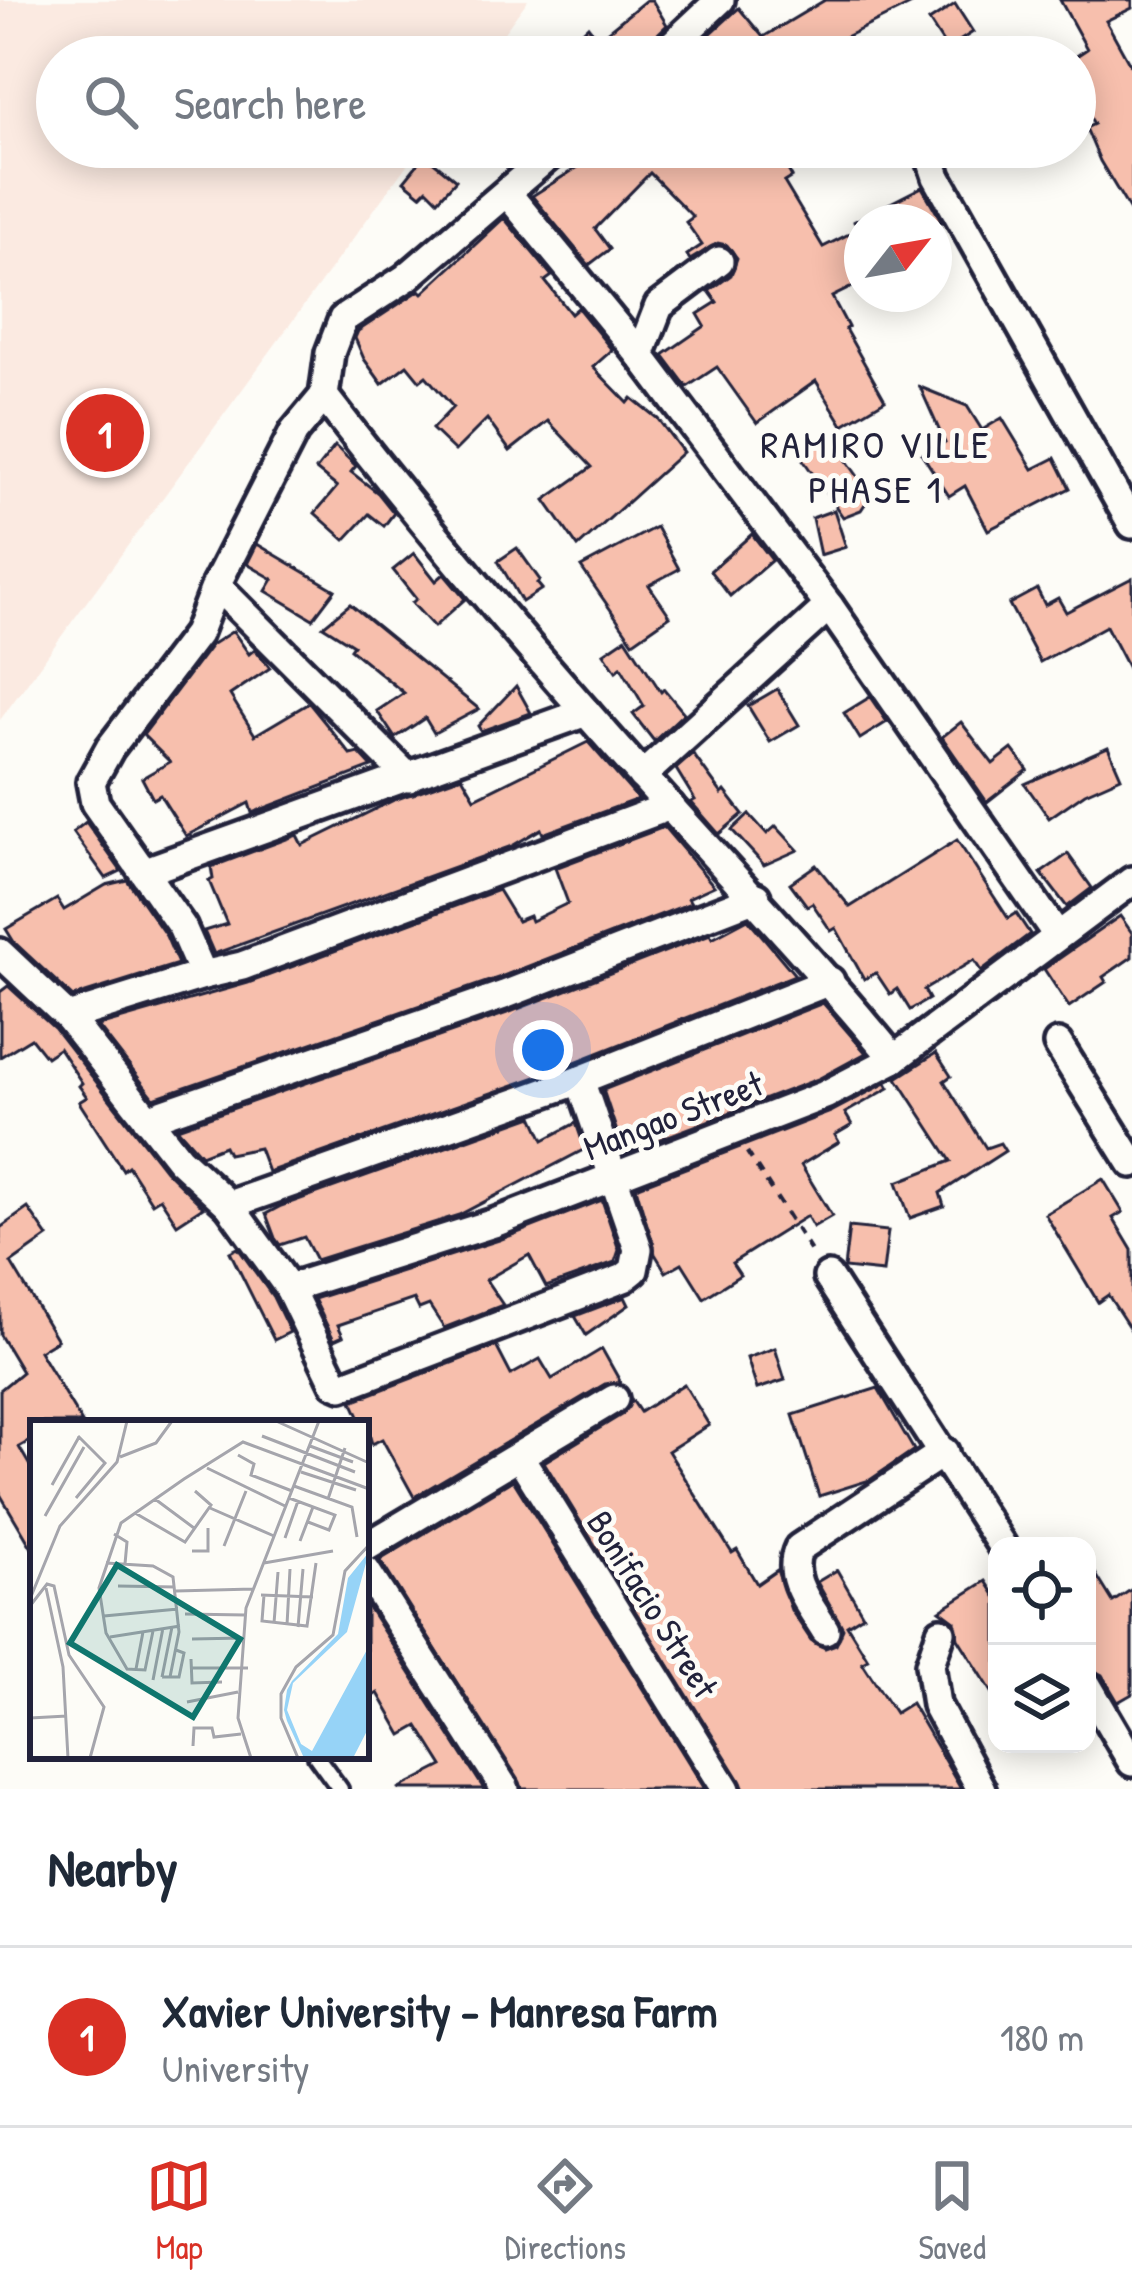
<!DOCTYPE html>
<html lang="en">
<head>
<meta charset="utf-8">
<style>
  :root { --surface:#fff; --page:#f2f2f3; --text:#1f2937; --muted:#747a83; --line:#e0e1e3; --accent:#d93025 }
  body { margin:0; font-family:"Patrick Hand",sans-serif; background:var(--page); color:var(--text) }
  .controls { position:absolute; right:36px; bottom:36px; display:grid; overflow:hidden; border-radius:24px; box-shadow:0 6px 30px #0003 }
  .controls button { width:108px; height:108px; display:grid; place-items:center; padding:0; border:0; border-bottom:3px solid var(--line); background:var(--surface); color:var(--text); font:60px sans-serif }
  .compass { position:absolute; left:844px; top:204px; width:108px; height:108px; border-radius:50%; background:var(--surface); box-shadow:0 6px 30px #0003; rotate:59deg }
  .you { position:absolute; left:543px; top:1050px; width:42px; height:42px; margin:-30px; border:9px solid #fff; border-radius:50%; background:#1a73e8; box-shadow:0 0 0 18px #1a73e833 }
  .badge { display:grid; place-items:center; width:78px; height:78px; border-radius:50%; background:var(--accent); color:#fff; font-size:39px; font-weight:700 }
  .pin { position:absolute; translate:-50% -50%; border:6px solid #fff; box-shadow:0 3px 12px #0006 }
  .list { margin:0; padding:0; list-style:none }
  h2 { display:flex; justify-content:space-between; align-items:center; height:156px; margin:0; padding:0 48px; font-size:51px }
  h2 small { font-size:39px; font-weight:400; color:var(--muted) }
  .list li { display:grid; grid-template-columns:78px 1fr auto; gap:36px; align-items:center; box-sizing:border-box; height:180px; padding:0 48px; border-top:3px solid var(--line) }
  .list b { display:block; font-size:45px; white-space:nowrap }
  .list p { margin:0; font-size:39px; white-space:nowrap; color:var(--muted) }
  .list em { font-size:39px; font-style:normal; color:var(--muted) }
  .icon { flex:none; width:66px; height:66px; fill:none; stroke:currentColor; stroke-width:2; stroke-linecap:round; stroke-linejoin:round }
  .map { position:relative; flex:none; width:1132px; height:1789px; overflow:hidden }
  .search { position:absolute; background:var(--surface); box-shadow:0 6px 30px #0003; left:36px; right:36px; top:36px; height:132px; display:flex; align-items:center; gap:30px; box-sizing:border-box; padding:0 42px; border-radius:66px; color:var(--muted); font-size:45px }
  .sheet { height:336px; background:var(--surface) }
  nav { display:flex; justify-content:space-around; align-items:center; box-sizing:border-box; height:168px; border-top:3px solid var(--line); background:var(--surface); font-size:33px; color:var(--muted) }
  nav a { display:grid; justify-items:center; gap:6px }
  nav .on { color:var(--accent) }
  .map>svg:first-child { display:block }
  .built { fill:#fbeae1 }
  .building { fill:#f7bfad; stroke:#22223b; stroke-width:3 }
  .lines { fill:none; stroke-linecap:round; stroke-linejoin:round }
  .service-casing { stroke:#22223b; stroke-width:22 }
  .minor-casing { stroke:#22223b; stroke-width:36 }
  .path { stroke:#22223b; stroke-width:4.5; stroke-dasharray:9 9; stroke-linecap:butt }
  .service { stroke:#fdfcf7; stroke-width:14 }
  .minor { stroke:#fdfcf7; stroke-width:27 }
  .labels { text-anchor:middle; stroke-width:10; stroke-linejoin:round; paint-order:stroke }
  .street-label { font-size:36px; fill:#22223b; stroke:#fdfcf7 }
  .neighbourhood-label { font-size:39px; letter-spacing:3px; fill:#22223b; stroke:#fdfcf7 }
  .inset-road { fill:none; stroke:#a5a5ac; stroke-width:3 }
  .view { fill:#0f766e; fill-opacity:0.15; stroke:#0f766e; stroke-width:6 }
  .inset-edge { fill:none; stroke:#22223b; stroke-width:6 }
</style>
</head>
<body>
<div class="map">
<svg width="1132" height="1789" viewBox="0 0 1132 1789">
  <rect width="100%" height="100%" fill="#fdfcf7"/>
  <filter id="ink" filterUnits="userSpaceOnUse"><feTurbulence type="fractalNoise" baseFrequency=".00833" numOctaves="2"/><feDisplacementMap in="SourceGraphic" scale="24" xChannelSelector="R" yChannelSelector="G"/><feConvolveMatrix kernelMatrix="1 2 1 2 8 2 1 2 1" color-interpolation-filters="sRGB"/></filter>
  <g filter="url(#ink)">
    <!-- built -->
    <path class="built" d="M0 0H528L486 57H57V147H420L0 720Z"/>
    <!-- building -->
    <g class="building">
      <path d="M646 0H652L667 25 646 45 641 57H555L588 26 598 39Z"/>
      <path d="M825 0H920L823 48 818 38 785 57H685L739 8 763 37Z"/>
      <path d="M1060 0H1132V8L1106 21 1132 68V214L1100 161 1086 128 1094 124 1075 90V57L1087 49Z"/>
      <path d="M955 4 973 32 947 49 929 21Z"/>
      <path d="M598 147H775L792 177 784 182 823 247 849 234 862 261V282L832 297 848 327 845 329 885 400 843 425 816 381 757 423 717 367 687 387 663 355 705 326 698 314 717 302 709 291 731 275 737 258 727 245 718 243 690 260 687 255 702 245 686 222 693 217 650 173 595 229 610 249 589 265 532 196 578 167Z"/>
      <path d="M425 155 456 180 438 200 427 189 421 195 404 181Z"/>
      <path d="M922 187 942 222H853Z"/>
      <path d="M504 218 552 276 545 281 571 314 578 308 612 350 593 367 628 403 632 398 658 419 683 452 578 547 545 500 592 467 548 421 510 451 487 419 455 451 432 429 453 407 426 376 420 381 407 365 382 384 364 359 355 338 358 331 420 290 423 293Z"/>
      <path d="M920 387 967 406 982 430 1002 418 1033 469 1055 458 1070 488 988 530 965 486 949 496 922 454 945 443Z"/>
      <path d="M828 434 871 495 861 510 843 517 799 454Z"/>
      <path d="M335 446 356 466 351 472 378 493 394 513 384 526 369 514 345 540 315 513 337 487 316 470Z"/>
      <path d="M834 510 846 547 820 555 812 518Z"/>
      <path d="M656 527 679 569 649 585 670 616 633 642 581 567Z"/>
      <path d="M752 534 772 560 730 596 710 571Z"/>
      <path d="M257 544 335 590 313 619 266 591 273 579 247 564Z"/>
      <path d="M517 548 540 580 537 583 542 589 522 602 498 561Z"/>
      <path d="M414 553 436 581 444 574 465 599 434 627 412 603 416 599 393 570Z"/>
      <path d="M1132 578V676L1106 626 1040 662 1009 604 1037 589 1045 605 1058 598 1066 612Z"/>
      <path d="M350 604 479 709 434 733 425 718 395 738 377 711 404 693 350 649 353 645 323 626Z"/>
      <path d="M233 631 249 654 255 649 270 668 230 695 255 735 309 703 351 755 359 753 372 767 252 813 249 803 186 836 160 795 153 799 142 778 170 762 143 735 211 645Z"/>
      <path d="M626 638 661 692 664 689 684 713 654 741 633 714 644 706 621 667 616 671 604 653Z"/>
      <path d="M516 686 531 713 481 731 478 726Z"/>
      <path d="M777 689 799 725 770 742 748 706Z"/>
      <path d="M870 697 887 722 860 739 844 713Z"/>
      <path d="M961 722 993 764 1012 749 1028 770 987 802 942 737Z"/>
      <path d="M588 742 638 799 543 834 541 829 512 846 214 954 204 931 227 924 209 881 213 879 211 867 297 835 302 845 394 800 462 776 475 798Z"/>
      <path d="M1108 747 1121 777 1085 793 1049 818 1025 784Z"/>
      <path d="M693 754 722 794 725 791 743 814 719 834 691 802 695 800 676 769Z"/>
      <path d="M749 814 767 834 776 826 798 850 764 865 732 830Z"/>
      <path d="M86 822 121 871 106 878 73 832Z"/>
      <path d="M664 827 714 886 688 898 691 903 498 978 154 1098 98 1026 248 983 498 890 517 921 529 916 531 921 568 903 555 868Z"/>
      <path d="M957 840 1008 918 1016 913 1030 934 981 971 974 960 924 990 929 999 910 1010 897 989 890 994 876 973 864 979 836 928 831 931 812 903 807 906 790 883 816 865 850 907Z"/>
      <path d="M1068 854 1092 888 1067 907 1041 873Z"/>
      <path d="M127 880 166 936 178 964 73 997 14 942 6 929 57 899 64 910 106 885Z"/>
      <path d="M1120 916 1132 933V957L1103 977 1106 982 1069 1007 1044 969Z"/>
      <path d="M748 919 795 975 545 1074 268 1172 259 1148 228 1154 224 1146 201 1155 177 1128 510 1012 710 934 712 938Z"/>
      <path d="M8 986 55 1029 165 1170 203 1207 177 1224 160 1198 152 1203 128 1166 123 1170 79 1102 87 1097 79 1086 82 1083 59 1048 46 1057 31 1038 0 1057V992Z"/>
      <path d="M823 1003 866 1053 818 1079 624 1153 603 1090Z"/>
      <path d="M936 1053 951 1076 944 1081 986 1148 1000 1143 1005 1151 940 1193 944 1206 910 1218 897 1182 951 1161 897 1078Z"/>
      <path d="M886 1083 889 1088 845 1113 852 1125 835 1135 839 1142 801 1165 832 1216 813 1227 807 1216 732 1263 740 1275 704 1298 682 1263 666 1272 655 1254 636 1187 831 1112Z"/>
      <path d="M533 1116 544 1140 576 1123 585 1149 459 1215 316 1260 304 1237 280 1245 275 1238 266 1214 281 1206Z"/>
      <path d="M1103 1179 1123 1212 1113 1218 1132 1250V1332L1108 1295 1098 1302 1045 1214Z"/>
      <path d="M602 1200 619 1250 615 1262 546 1287 529 1255 486 1280 503 1305 444 1328 429 1305 419 1309 414 1299 338 1325 343 1336 334 1340 314 1299 499 1240Z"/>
      <path d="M28 1208 48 1237 11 1263 57 1340 39 1351 82 1423H33V1439L19 1447 33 1471V1550L0 1494V1390L22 1372 0 1335V1228Z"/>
      <path d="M849 1227 888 1231 883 1272 844 1268Z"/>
      <path d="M238 1248 273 1297 290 1332 274 1340 230 1252Z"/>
      <path d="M625 1297 629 1305 586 1335 575 1316Z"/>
      <path d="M496 1346 511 1375 540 1359 552 1379 602 1349 621 1383 605 1384 414 1497 382 1439 372 1444 366 1423H362L352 1401Z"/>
      <path d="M775 1348 785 1380 757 1389 747 1358Z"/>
      <path d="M684 1384 709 1425 668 1451 732 1553 737 1550 757 1584 777 1570 791 1610 811 1640 825 1648 836 1644 843 1628 817 1582 837 1570 863 1615 847 1625 868 1659 862 1662 895 1713 911 1703 961 1789H744L544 1462 623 1414 632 1400 640 1412Z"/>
      <path d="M878 1388 914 1450 870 1480 819 1496 793 1415Z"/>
      <path d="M513 1480 705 1789H523L380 1560Z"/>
      <path d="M1087 1560 1113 1602 1132 1589V1694L1118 1702 1102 1675 1087 1667Z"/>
      <path d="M986 1581 997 1598V1700L958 1638 955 1621 940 1610Z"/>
      <path d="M366 1604 484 1789H398L443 1766 418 1726 402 1735 378 1693 366 1700Z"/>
    </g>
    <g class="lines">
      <defs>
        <path id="service" d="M316 1756 340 1789"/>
        <g id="minor">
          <path d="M659 57 720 0"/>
          <path d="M559 147 406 278 343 319 330 353 324 396 294 432 216 585 197 634 110 748 91 782 95 803 182 927 203 975 242 966 670 806"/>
          <path d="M927 147 937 177 1132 524"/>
          <path d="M507 193 640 355 829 606 1057 935"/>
          <path d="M640 355 659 306 719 261"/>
          <path d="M324 396C424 526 531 651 640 773 725 869 813 960 894 1059"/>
          <path d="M216 585 409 778"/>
          <path d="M642 776 829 606"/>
          <path d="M146 871 586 712"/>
          <path d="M0 953 68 1017 179 1159 229 1205 289 1288 494 1223 825 1095 894 1059 1132 881"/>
          <path d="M68 1017 203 975"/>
          <path d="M1058 1044 1132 1163"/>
          <path d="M147 1119 504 995 756 897"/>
          <path d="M229 1205 580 1080 830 981"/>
          <path d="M828 1277 1002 1546"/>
          <path d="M289 1288 335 1383 342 1386 624 1278 634 1270 638 1249 580 1080"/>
          <path d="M520 1457 726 1789"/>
          <path d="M366 1547 614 1399"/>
          <path d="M366 1571 505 1789"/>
          <path d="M825 1630C810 1605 785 1577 799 1548L944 1452"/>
          <path d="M941 1632 930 1664 936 1705 981 1789"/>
          <path d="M1087 1685 1132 1762"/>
        </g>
      </defs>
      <!-- service casing -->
      <use href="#service" class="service-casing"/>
      <!-- minor casing -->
      <use href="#minor" class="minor-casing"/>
      <!-- path -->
      <path class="path" d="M747 1152 812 1253"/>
      <!-- service -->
      <use href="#service" class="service"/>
      <!-- minor -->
      <use href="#minor" class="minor"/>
    </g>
  </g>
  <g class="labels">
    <!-- street labels -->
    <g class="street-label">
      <text transform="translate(673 1115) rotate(-21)" y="13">Mangao Street</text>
      <text transform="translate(653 1604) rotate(58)" y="13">Bonifacio Street</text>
    </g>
    <!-- neighbourhood labels -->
    <g class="neighbourhood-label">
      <text x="876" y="458">RAMIRO VILLE<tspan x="876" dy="45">PHASE 1</tspan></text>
    </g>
  </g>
  <!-- overview -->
  <g transform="translate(30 1420)">
    <rect width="339" height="339" fill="#fdfcf7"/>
    <path d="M339 132 317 212 263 263 257 290 271 324 282 331 339 226V307L323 338H274L257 301 254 290 257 270 262 261 308 214 318 158Z" fill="#96d3f7"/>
    <path class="inset-road" d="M246 1 339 43M232 16 325 52M280 26 323 42M208 35 224 44 221 55 262 71M90 37 126 23 142 1M177 48 255 86M271 52 326 70M22 65 49 17M264 66 322 87 327 117M46 78 75 43 48 16M259 78 305 95 299 110 278 102M125 79 164 108M298 79 315 28M180 88 244 116M105 93 155 122 181 85 165 71M15 96 54 27M84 114 97 122 95 144M255 118 268 81M270 121 283 87M194 126 216 71M162 131H178V108M76 143 123 146 143 157 149 212 140 257H132M234 143 303 131M88 166 145 167M16 168 33 247 38 338M146 171 223 169M231 175 283 177M234 175 232 201 277 206 286 143M0 179 30 106 87 42 97 1M0 186 17 164 24 166 39 235 74 287 60 338M155 194 215 195M74 196 148 189M244 203 248 152M257 205 260 149M268 207 273 149M123 211 115 250 97 249 76 213 69 168 91 103 154 59 213 22 339 69M80 217 150 206M162 219 213 218M161 239 162 263 192 262M162 248H218M106 249 113 212M132 257 142 207M140 257H149L154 233 146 230M123 260 133 208M157 282 208 272M0 298 37 296M163 326 164 308H182L184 317 211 314M221 338 208 298 216 188 289 1M268 338 251 298V274L266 247 303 215 315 151 339 125"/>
    <path class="view" d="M87 145 210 219 163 297 40 223Z"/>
    <rect width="339" height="339" class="inset-edge"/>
  </g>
</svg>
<div class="controls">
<button><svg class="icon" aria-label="locate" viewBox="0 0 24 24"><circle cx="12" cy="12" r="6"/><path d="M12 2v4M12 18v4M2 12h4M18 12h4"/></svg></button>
<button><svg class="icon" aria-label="layers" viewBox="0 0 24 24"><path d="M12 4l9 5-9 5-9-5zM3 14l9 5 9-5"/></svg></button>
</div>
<svg class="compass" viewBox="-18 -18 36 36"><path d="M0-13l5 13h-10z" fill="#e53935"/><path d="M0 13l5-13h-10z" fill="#747a83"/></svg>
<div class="you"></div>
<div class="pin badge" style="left:105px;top:433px">1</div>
<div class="search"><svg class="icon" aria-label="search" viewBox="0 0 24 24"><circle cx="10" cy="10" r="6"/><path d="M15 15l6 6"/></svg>Search here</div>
</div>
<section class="sheet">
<h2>Nearby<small></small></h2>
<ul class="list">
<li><span class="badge">1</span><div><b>Xavier University - Manresa Farm</b><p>University</p></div><em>180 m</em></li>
</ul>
</section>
<nav>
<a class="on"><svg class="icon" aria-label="map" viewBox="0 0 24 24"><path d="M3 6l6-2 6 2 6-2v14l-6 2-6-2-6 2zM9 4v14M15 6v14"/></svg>Map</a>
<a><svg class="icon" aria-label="directions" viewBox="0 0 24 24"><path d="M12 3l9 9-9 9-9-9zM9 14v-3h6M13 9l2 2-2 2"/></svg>Directions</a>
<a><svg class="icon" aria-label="saved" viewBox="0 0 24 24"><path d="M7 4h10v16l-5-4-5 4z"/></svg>Saved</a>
</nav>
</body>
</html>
